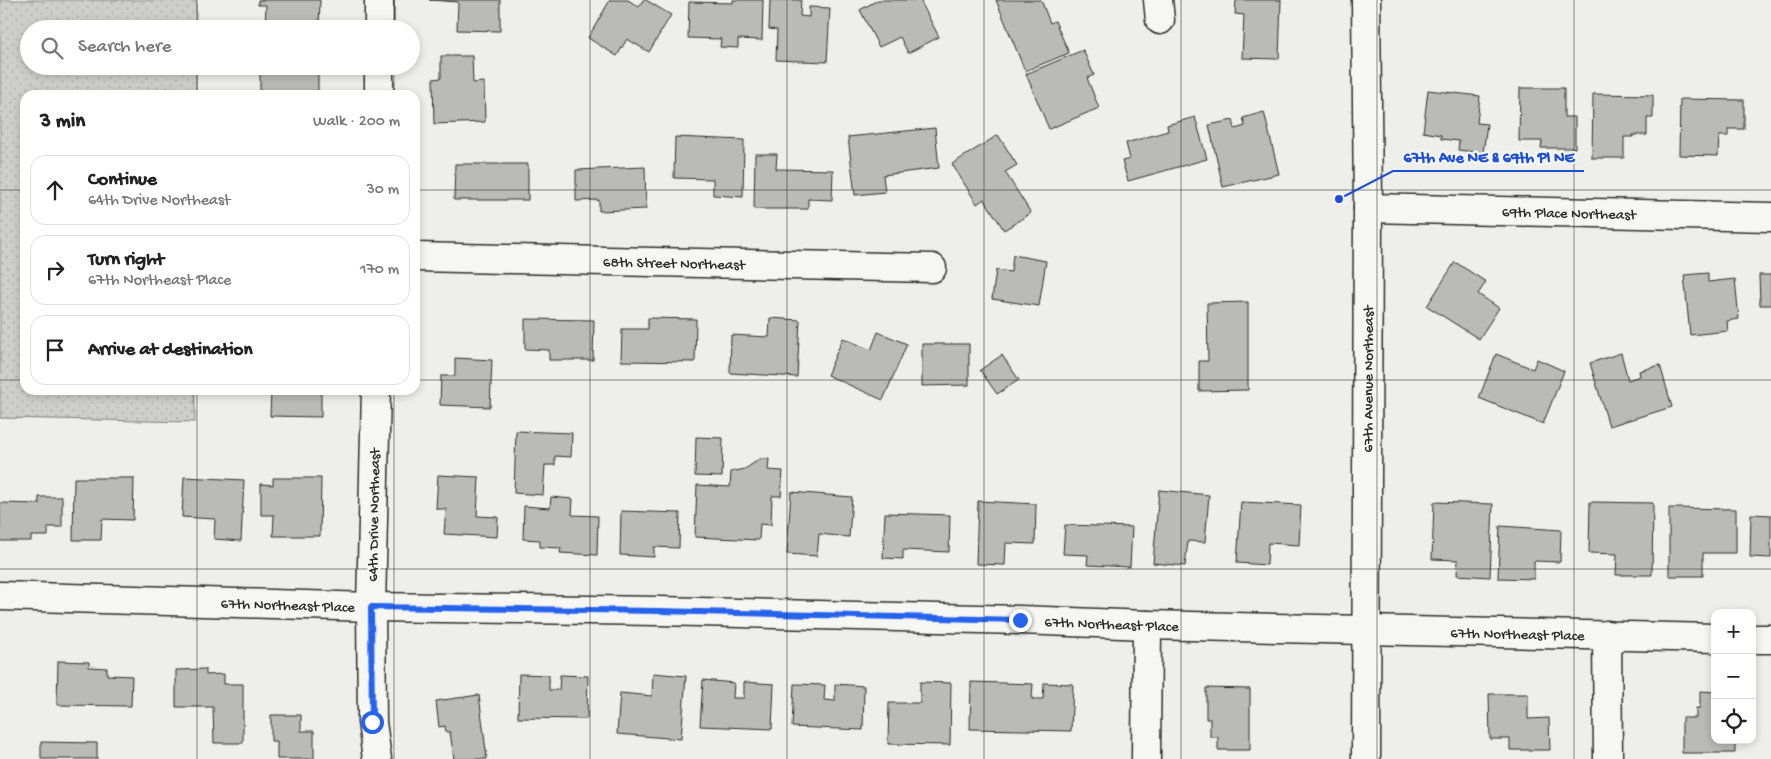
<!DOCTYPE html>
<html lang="en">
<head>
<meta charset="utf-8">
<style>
  :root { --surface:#fff; --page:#f6f6f6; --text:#222; --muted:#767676; --line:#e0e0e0 }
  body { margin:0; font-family:"Gochi Hand",sans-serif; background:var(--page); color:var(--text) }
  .controls { position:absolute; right:15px; bottom:15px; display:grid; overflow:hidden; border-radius:10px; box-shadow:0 2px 8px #0003 }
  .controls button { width:45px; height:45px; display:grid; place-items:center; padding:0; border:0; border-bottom:1px solid var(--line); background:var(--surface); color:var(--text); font:25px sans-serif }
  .stop { position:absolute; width:15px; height:15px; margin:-11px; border:4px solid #2563eb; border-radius:50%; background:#fff }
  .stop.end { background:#2563eb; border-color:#fff; box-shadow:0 1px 5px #0008 }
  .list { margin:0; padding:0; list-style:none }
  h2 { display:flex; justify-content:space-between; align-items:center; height:65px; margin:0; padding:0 20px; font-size:21px }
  h2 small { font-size:16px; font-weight:400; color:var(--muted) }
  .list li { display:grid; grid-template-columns:32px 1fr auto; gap:15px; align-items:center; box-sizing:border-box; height:70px; margin:0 10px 10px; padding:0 10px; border:1px solid var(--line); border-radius:15px }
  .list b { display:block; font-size:19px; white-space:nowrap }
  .list p { margin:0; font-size:16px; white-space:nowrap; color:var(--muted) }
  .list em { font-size:16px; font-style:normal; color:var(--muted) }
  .icon { flex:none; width:28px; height:28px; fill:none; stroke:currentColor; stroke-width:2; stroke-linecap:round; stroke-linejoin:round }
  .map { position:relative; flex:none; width:1771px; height:759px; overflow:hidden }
  .search { position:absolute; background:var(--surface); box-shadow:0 2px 8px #0003; left:20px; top:20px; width:400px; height:55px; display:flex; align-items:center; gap:12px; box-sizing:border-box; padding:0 18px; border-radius:28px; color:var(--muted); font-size:19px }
  .panel { position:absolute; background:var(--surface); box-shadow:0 2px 8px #0003; left:20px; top:90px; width:400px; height:305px; border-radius:15px }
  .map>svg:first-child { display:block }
  .park { fill:url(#park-dots); stroke:#7c7c7a }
  .building { fill:#babab7; stroke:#2b2b2b }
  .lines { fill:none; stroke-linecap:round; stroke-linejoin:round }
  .minor-casing { stroke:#2b2b2b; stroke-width:31 }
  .major-casing { stroke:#2b2b2b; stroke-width:31 }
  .minor { stroke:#f6f6f2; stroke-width:28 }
  .major { stroke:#f6f6f2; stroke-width:28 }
  .route { stroke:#2563eb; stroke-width:6 }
  .grid { fill:none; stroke:#2b2b2b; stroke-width:1; stroke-opacity:0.55 }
  .labels { text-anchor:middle; stroke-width:4.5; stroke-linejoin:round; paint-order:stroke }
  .street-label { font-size:15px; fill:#2b2b2b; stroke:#f6f6f2 }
  .leader { fill:none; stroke:#1d4ed8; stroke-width:2 }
  .callout-dot { fill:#1d4ed8; stroke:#f6f6f2; stroke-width:2 }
  .callout-label { font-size:16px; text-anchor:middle; font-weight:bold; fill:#1d4ed8; stroke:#f6f6f2; stroke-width:4.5; stroke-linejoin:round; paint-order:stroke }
</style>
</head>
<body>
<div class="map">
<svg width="1771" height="759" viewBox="0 0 1771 759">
  <defs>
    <pattern id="park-dots" width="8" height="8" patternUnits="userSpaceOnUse" patternTransform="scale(1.25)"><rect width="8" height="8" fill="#cececa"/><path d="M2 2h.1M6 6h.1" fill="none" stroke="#b1b1ae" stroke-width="1.8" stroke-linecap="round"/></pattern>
  </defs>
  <rect width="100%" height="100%" fill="#eeeeea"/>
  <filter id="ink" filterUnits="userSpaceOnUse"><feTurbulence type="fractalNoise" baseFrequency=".02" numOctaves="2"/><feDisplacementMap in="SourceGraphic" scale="10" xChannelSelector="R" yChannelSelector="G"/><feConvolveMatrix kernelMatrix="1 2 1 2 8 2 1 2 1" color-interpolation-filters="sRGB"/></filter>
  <g filter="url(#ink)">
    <!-- park -->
    <path class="park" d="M0 0H196V29H29V66H196V95H25V390H195V422L0 418Z"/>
    <!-- building -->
    <g class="building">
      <path d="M258 0H320L319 29H265L266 5H258Z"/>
      <path d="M429 0H500V31L457 30 458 2Z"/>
      <path d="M610 0H628L639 7 643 0H646L671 15 649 52 627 39 617 56 588 38Z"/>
      <path d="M733 0H763L762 40 738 39V48L720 47 721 39 688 38 689 2 733 3Z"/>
      <path d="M770 0H801L800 16 809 17V7L830 8 827 62 776 60 777 30 769 29Z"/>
      <path d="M878 0H920L939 37 908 53 900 37 879 47 860 10Z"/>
      <path d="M996 0H1041L1050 23 1055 21 1069 53 1025 71Z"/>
      <path d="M1236 0H1281L1279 59 1242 58 1244 15 1235 14Z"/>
      <path d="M1083 50 1094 75 1087 78 1099 108 1049 129 1026 74Z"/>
      <path d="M441 56H472L473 83 484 82 485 122 434 124 433 79 441 78Z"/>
      <path d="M318 70V95H260V71Z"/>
      <path d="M1520 88H1564V117H1575V148H1541L1542 141H1519Z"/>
      <path d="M1428 90 1480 96 1477 123 1487 124 1483 153 1458 150 1459 141 1441 139V135L1423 132Z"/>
      <path d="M1593 94 1653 95V118H1647V135H1633V137H1624V158H1592Z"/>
      <path d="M1680 99 1744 100V129H1728V136H1719L1718 156 1679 155Z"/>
      <path d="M1264 112 1279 174 1223 187 1209 125 1233 120 1235 129 1245 126 1243 118Z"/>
      <path d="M1195 117 1207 159 1128 181 1122 161 1130 159 1126 143 1168 131 1167 125Z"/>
      <path d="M935 128 939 168 883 175 885 192 855 195 848 137Z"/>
      <path d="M998 135 1017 165 1005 172 1031 213 1004 230 984 199 977 204 952 164Z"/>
      <path d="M675 137 744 140 743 197 713 195V179L674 178Z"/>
      <path d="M755 154H777L776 169 833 170 832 200 808 199V209H754Z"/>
      <path d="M455 164H528V200H454Z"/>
      <path d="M645 167 646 209 599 211V200L576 201V170Z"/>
      <path d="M1013 255 1046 261 1039 306 992 299 996 270 1011 272Z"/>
      <path d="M1455 262 1486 282 1478 294 1499 308 1479 339 1427 306Z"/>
      <path d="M1708 273V282L1735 279 1739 319 1727 321 1728 331 1690 335 1684 275Z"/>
      <path d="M1759 275H1771V305H1760Z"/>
      <path d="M1248 302V390L1199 391V361H1208L1207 303Z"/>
      <path d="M648 318 696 319 695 362 621 361 622 329H648Z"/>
      <path d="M770 318 800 320 797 377 730 373 731 335 769 337Z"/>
      <path d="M525 319 594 320 593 360H549V350L525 349Z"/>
      <path d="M878 332 907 344 883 400 827 375 843 338 871 350Z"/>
      <path d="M922 344H969V385L922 386Z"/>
      <path d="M1621 353 1628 380 1640 376 1639 371 1660 365 1672 407 1609 426 1590 363Z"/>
      <path d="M1496 354 1533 369 1537 359 1564 371 1543 424 1479 398Z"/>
      <path d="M1002 355 1019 380 997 394 980 370Z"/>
      <path d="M455 358 492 360 490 407 440 405 441 376H455Z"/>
      <path d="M271 390H321V417L270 416Z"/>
      <path d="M516 431 572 433 571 457 555 456V465H545L543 495 514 493Z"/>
      <path d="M696 437 723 438 722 477 695 476Z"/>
      <path d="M760 459H769L768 470 783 471 781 496H772L771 525 760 524 759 540 695 537 697 485 730 487 731 472 745 469Z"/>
      <path d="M438 475 479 477 477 516 498 517 497 537 444 534 446 509H436Z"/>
      <path d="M184 477 244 480 241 541 214 539 215 519 182 517Z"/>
      <path d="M74 478H134L133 520 102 519 101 540H73Z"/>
      <path d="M273 478H321L320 536H273L274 515H261V484L273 485Z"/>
      <path d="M1159 490 1209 495 1205 542 1188 541 1185 566 1153 563Z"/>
      <path d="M791 492 852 497 849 537 819 534 817 556 787 554Z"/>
      <path d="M39 497H62V527H48V536H31V541H0V503L39 504Z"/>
      <path d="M551 497 573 499 572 515 598 516 597 555 560 553 561 548 540 547V540L523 539 524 506 550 508Z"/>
      <path d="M978 501 1036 504 1035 544 1006 543 1005 565 976 564Z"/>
      <path d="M1241 502 1301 505 1299 545 1268 543 1267 565 1237 563Z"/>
      <path d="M1434 502 1493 504 1490 577 1457 575 1458 560 1432 559Z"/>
      <path d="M1590 502 1653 503 1652 575H1616L1617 554 1589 553Z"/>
      <path d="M1669 508 1736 509V553H1703V576H1669Z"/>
      <path d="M621 511 680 513 679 548 654 547V557L620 555Z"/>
      <path d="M885 513 950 515 949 552 903 550V559L883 558Z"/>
      <path d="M1751 514 1771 515V558L1750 557Z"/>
      <path d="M1065 525 1132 527 1130 567 1087 565 1088 555 1063 554Z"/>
      <path d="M1500 526 1561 530 1560 562 1534 561V579L1498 578Z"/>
      <path d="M58 661 89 662V667L107 668V675L132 676 131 706 57 705Z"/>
      <path d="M206 669V675L224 674V684H243V743H214L213 707H176V670Z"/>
      <path d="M653 673 686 676 681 739 617 734 620 693 652 696Z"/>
      <path d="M519 674 549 675V690H559L560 675 588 676 587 719 518 718Z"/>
      <path d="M703 680 734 683 733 698H744V682L774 684 772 729 700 726Z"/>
      <path d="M920 682 951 683 950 745 888 744 889 703H920Z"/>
      <path d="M971 682 1033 684 1032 699H1043L1044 683 1073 684 1071 731 970 729Z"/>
      <path d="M794 684 825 685 824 700 835 701V684L864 686 863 730 792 727Z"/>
      <path d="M1206 688 1250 689V750H1218V737H1210V719H1206Z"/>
      <path d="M1700 691 1715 692V740H1735V753H1682V718H1696V708H1700Z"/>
      <path d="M1489 694H1528V719L1549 718 1550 750H1510V739H1490Z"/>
      <path d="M479 695 487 759H454L450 732H446L445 726 439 727 436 701Z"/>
      <path d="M271 715H301V731H314V759H277V741H271Z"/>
      <path d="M41 742 97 743V759H41Z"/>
    </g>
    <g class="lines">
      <defs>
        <g id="minor">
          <path d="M1158 0 1160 20"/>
          <path d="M379 29V0"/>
          <path d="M379 95V66"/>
          <path id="s1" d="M1368 208 1771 217"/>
          <path id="s2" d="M415 257 932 268"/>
          <path d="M376 390 371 607 372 722 377 759"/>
          <path id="s3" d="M0 596 371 607 659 611 1020 620 1147 625 1715 638"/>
          <path d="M1607 635 1608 759"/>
          <path d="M1752 639H1771"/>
          <path d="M1146 759 1147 625"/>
        </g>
        <g id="major">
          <path id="s4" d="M1366 759 1368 208 1366 0"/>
        </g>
      </defs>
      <!-- minor casing -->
      <use href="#minor" class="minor-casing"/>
      <!-- major casing -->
      <use href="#major" class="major-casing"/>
      <!-- minor -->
      <use href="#minor" class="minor"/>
      <!-- major -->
      <use href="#major" class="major"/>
    </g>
  </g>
  <g class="lines" filter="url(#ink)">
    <!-- route -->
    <path class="route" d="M372 722 371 607 659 611 1020 620"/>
  </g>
  <!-- grid -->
  <path class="grid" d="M197 0V29M394 0V29M590 0V759M787 0V759M984 0V759M1181 0V759M1377 0V759M1574 0V759M197 66V95M394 66V95M0 190H25M415 190H1771M0 380H25M415 380H1771M197 390V759M394 390V759M0 569H1771"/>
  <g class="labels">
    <!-- street labels -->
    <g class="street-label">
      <text dy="5" stroke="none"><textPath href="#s1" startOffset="201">69th Place Northeast</textPath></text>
      <text dy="5" stroke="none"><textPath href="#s2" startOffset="259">68th Street Northeast</textPath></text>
      <text dy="5" stroke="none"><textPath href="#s4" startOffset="380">67th Avenue Northeast</textPath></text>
      <text transform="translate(373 515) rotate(-89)" y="5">64th Drive Northeast</text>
      <text dy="5" stroke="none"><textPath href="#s3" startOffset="288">67th Northeast Place</textPath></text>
      <text dy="5" stroke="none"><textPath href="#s3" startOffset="1112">67th Northeast Place</textPath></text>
      <text dy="5" stroke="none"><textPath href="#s3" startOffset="1518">67th Northeast Place</textPath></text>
    </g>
  </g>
  <!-- callouts -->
  <path class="leader" d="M1339 199L1393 171H1584"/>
  <circle class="callout-dot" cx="1339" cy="199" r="5"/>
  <g class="callout-label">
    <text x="1489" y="162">67th Ave NE &amp; 69th Pl NE</text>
  </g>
</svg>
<div class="controls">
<button>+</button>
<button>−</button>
<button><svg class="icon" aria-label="locate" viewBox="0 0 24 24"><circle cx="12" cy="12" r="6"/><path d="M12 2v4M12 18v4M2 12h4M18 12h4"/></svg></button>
</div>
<div class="stop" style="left:372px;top:722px"></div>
<div class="stop end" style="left:1020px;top:620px"></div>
<div class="search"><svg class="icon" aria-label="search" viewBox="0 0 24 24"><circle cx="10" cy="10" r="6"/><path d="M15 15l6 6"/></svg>Search here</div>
<section class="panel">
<h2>3 min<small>Walk · 200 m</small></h2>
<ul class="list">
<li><svg class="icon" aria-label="ahead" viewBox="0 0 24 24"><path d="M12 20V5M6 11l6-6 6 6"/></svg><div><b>Continue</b><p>64th Drive Northeast</p></div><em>30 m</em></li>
<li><svg class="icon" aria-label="right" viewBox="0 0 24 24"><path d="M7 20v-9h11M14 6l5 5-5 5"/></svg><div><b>Turn right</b><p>67th Northeast Place</p></div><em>170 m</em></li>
<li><svg class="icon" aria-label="arrive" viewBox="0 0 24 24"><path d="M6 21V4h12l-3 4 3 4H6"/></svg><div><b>Arrive at destination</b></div></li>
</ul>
</section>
</div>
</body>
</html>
